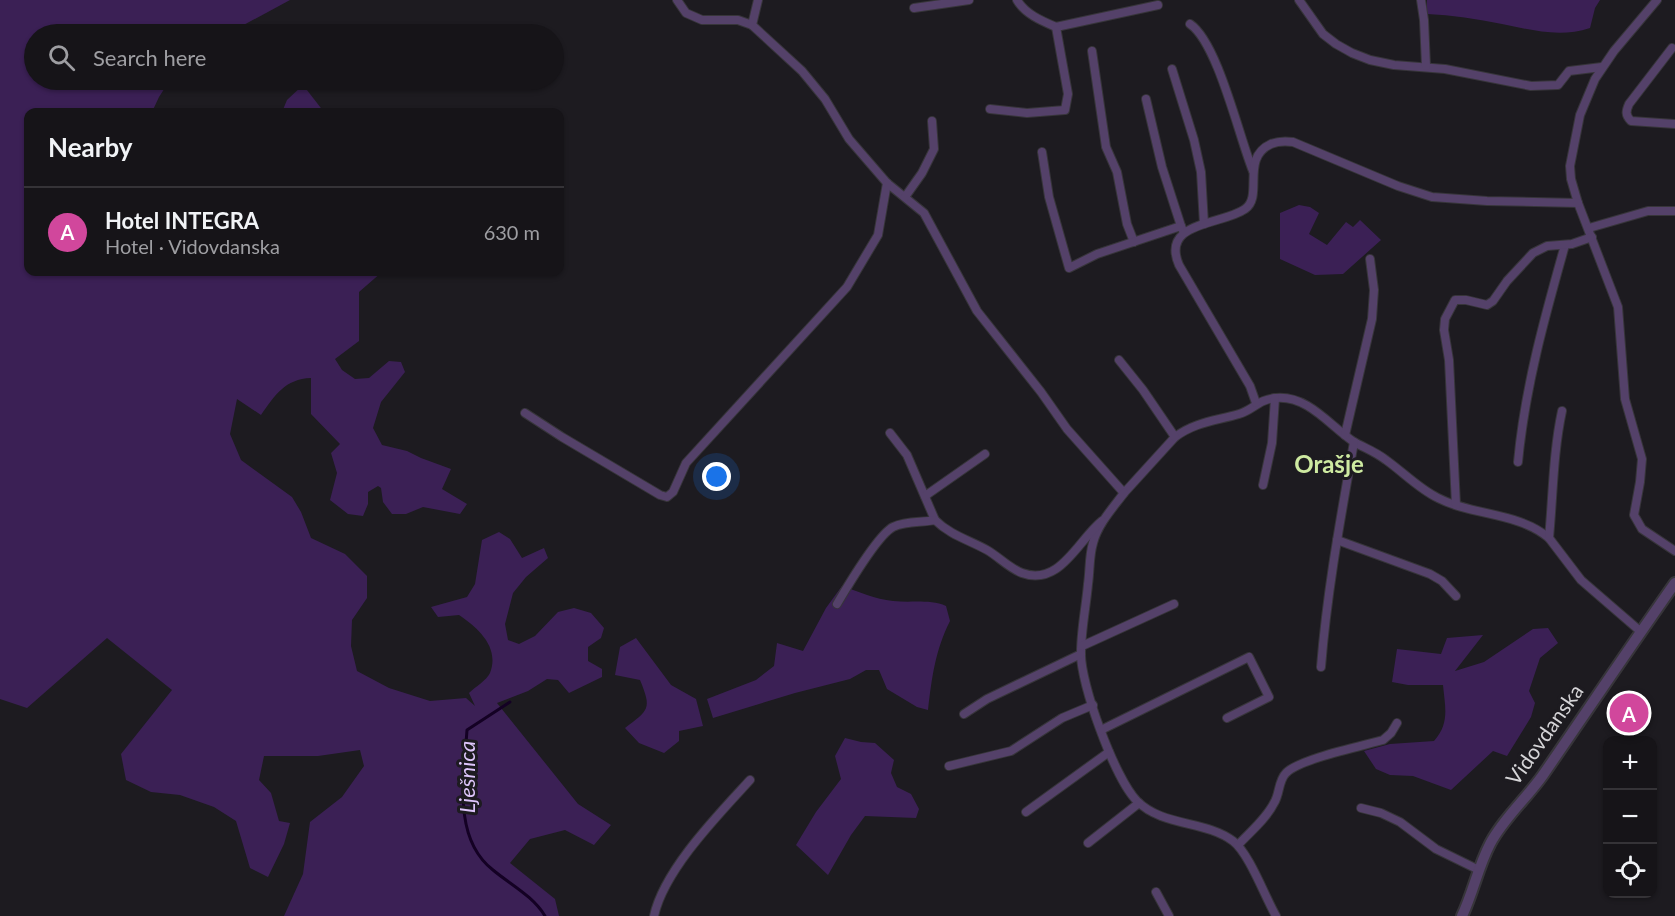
<!DOCTYPE html>
<html lang="en">
<head>
<meta charset="utf-8">
<style>
  :root { --surface:#161418; --page:#232125; --text:#f1f3f6; --muted:#9e9ea2; --line:#353337; --accent:#9cca31 }
  body { margin:0; font-family:Lato,sans-serif; background:var(--page); color:var(--text) }
  .controls { position:absolute; right:18px; bottom:18px; display:grid; overflow:hidden; border-radius:12px; box-shadow:0 2px 4px #0004 }
  .controls button { width:54px; height:54px; display:grid; place-items:center; padding:0; border:0; border-bottom:2px solid var(--line); background:var(--surface); color:var(--text); font:30px sans-serif }
  .you { position:absolute; left:717px; top:477px; width:21px; height:21px; margin:-15px; border:4px solid #fff; border-radius:50%; background:#1a73e8; box-shadow:0 0 0 9px #1a73e833 }
  .badge { display:grid; place-items:center; width:39px; height:39px; border-radius:50%; background:var(--accent); color:#fff; font-size:20px; font-weight:700 }
  .pin { position:absolute; translate:-50% -50%; border:3px solid #fff; box-shadow:0 2px 6px #0006 }
  .list { margin:0; padding:0; list-style:none }
  h2 { display:flex; justify-content:space-between; align-items:center; height:78px; margin:0; padding:0 24px; font-size:26px }
  h2 small { font-size:20px; font-weight:400; color:var(--muted) }
  .list li { display:grid; grid-template-columns:39px 1fr auto; gap:18px; align-items:center; box-sizing:border-box; height:90px; padding:0 24px; border-top:2px solid var(--line) }
  .list b { display:block; font-size:22px; white-space:nowrap }
  .list p { margin:0; font-size:20px; white-space:nowrap; color:var(--muted) }
  .list em { font-size:20px; font-style:normal; color:var(--muted) }
  .icon { flex:none; width:33px; height:33px; fill:none; stroke:currentColor; stroke-width:2; stroke-linecap:round; stroke-linejoin:round }
  .map { position:relative; flex:none; width:1675px; height:916px; overflow:hidden }
  .search { position:absolute; background:var(--surface); box-shadow:0 2px 4px #0004; left:24px; top:24px; width:540px; height:66px; display:flex; align-items:center; gap:15px; box-sizing:border-box; padding:0 21px; border-radius:33px; color:var(--muted); font-size:22px }
  .panel { position:absolute; background:var(--surface); box-shadow:0 2px 4px #0004; left:24px; top:108px; width:540px; height:168px; border-radius:12px }
  .map>svg:first-child { display:block }
  .green { fill:#3b2055 }
  .lines { fill:none; stroke-linecap:round; stroke-linejoin:round }
  .stream { stroke:#140124; stroke-width:3 }
  .minor-casing { stroke:#37353a; stroke-width:10 }
  .tertiary-casing { stroke:#37353a; stroke-width:14 }
  .minor { stroke:#544169; stroke-width:8 }
  .tertiary { stroke:#544169; stroke-width:10 }
  .labels { text-anchor:middle; stroke-width:6; stroke-linejoin:round; paint-order:stroke }
  .street-label { font-size:21px; fill:#d5d4d7; stroke:#1d1b20 }
  .water-label { font-size:22px; font-style:italic; fill:#ddc5fa; stroke:#1d1b20 }
  .quarter-label { font-size:24px; font-weight:bold; fill:#ceeaa1; stroke:#1d1b20 }
</style>
</head>
<body>
<div class="map">
<svg width="1675" height="916" viewBox="0 0 1675 916">
  <rect width="100%" height="100%" fill="#1d1b20"/>
  <!-- green -->
  <g class="green">
    <path d="M0 0H290L227 34H34V80H170L159 97 152 112H28V272H382L359 292V341L335 359 342 370 355 379 369 378 389 361 401 362 405 372 381 402 373 428 382 445 407 451 421 458 451 469 442 489 467 504 460 514 423 507 406 514H392L383 502 381 488 378 486 368 492V504L363 516 348 514 330 500 337 473 331 453 340 444 311 414V378C285 379 275 395 261 415L237 399 230 434 241 460 292 497 301 512 311 538 345 554 367 576V598L352 620 351 646 357 671 389 688 430 701 466 698 475 706 469 693C475 687 487 680 490 673 500 647 478 628 459 615L438 617 431 607 467 597 475 584 482 540 499 532 510 539 522 558 544 548 548 558 526 577 513 593 505 624 508 640 519 644 535 636 558 612 574 608 591 613 604 628 601 638 588 647V661L602 669V677L569 693 558 680 547 679 528 691 497 703 578 804 611 825 594 845 565 830 530 839 510 863 555 899 559 916H284L303 874 310 822 342 797 364 766 360 750 318 756H264L259 780 271 793 279 821 290 823 284 844 268 877 250 868 236 821 214 807 180 795 151 792 126 780 121 754 172 690 107 638 27 708 0 699Z"/>
    <path d="M1427 0H1600L1595 8 1590 28C1560 38 1531 30 1502 24 1477 19 1452 15 1427 14Z"/>
    <path d="M303 85 324 112H282L287 100Z"/>
    <path d="M1299 205 1310 207 1319 213 1309 234 1327 245 1346 222 1353 227 1360 220 1381 240 1343 274 1315 275 1280 259V213Z"/>
    <path d="M842 586C859 592 875 599 893 601 911 603 930 599 946 606L950 621C935 651 932 677 928 710L917 707 887 689 879 670H866L850 679 795 693 713 718 707 699 756 680 774 666 777 643 803 651 826 608Z"/>
    <path d="M1548 628 1558 643 1540 658 1529 691 1535 703 1531 717 1507 756 1493 751 1451 790 1413 776 1390 775 1376 769 1364 751 1390 744 1434 741C1450 723 1445 707 1443 685H1408L1392 682 1397 649 1441 654 1447 638 1483 635 1455 671 1484 662 1533 629Z"/>
    <path d="M636 638 671 685 696 699 703 726 679 731V741L664 753 639 743 625 728C649 710 652 709 640 680L615 675 620 647Z"/>
    <path d="M845 738 861 742 875 743 894 760 891 773 897 787 911 794 919 809 916 818 865 816 851 835 828 875 796 845 816 812 841 779 835 756Z"/>
  </g>
  <g class="lines">
    <!-- stream -->
    <path class="stream" d="M510 702 467 730C464 776 452 838 493 870 511 885 533 896 545 916"/>
    <defs>
      <g id="minor">
        <path d="M677 0 686 13 702 20H738L752 25"/>
        <path d="M758 0 752 25 802 71 825 99 849 139 887 183 924 213 977 311 1041 392 1067 429 1124 493 1175 437C1195 422 1215 421 1239 414 1253 410 1259 399 1276 398 1308 395 1330 426 1354 442 1365 448 1376 452 1386 460 1403 472 1419 489 1438 498 1473 516 1518 512 1549 538L1581 580 1640 631"/>
        <path d="M1299 0 1323 34 1336 44 1352 53 1370 60 1394 65 1445 69 1531 86 1558 85 1569 71 1602 67"/>
        <path d="M1421 0 1424 20 1426 66"/>
        <path d="M1657 0 1614 51 1595 79 1580 115 1570 166 1571 179 1578 203 1618 307 1625 399 1642 459 1640 482 1634 515 1642 529 1675 551"/>
        <path d="M914 8 969 0"/>
        <path d="M1190 24C1218 43 1239 137 1253 171"/>
        <path d="M1056 27 1158 5"/>
        <path d="M1672 48 1629 104C1626 111 1625 115 1631 121L1675 124"/>
        <path d="M1092 51 1106 147 1117 172 1127 224 1134 242"/>
        <path d="M1172 69 1194 140 1201 172 1204 224"/>
        <path d="M1146 99 1162 167 1181 226"/>
        <path d="M990 109 1027 113 1065 110 1068 94 1056 27C1042 21 1025 14 1017 0"/>
        <path d="M1042 152 1049 197 1069 268 1097 254 1181 226 1184 233"/>
        <path d="M905 197 922 173 934 149 932 121"/>
        <path d="M1589 228 1648 211H1675"/>
        <path d="M1119 360 1143 390 1175 437"/>
        <path d="M1256 403 1250 386 1179 265C1160 221 1223 225 1245 209 1264 196 1240 158 1271 144 1278 141 1285 141 1293 142L1398 186 1432 197 1487 201 1578 203"/>
        <path d="M525 413 562 437 660 495 667 497 673 492 686 463 847 287 878 235 887 183"/>
        <path d="M890 433 907 455 935 520"/>
        <path d="M1345 435 1372 319 1374 290 1370 259"/>
        <path d="M1518 462C1525 387 1545 316 1565 245"/>
        <path d="M1263 485 1272 443 1275 398"/>
        <path d="M1124 493C1112 509 1098 524 1093 543 1089 556 1090 571 1088 584 1086 607 1081 630 1081 653 1080 683 1115 779 1137 801 1163 827 1205 820 1233 841 1249 853 1265 897 1276 916"/>
        <path d="M925 496 985 454"/>
        <path d="M1456 505 1449 360 1444 330 1445 319 1455 300H1466L1487 305 1493 301 1507 281 1533 253 1547 246 1572 244 1592 237"/>
        <path d="M1549 538C1553 496 1553 453 1562 411"/>
        <path d="M1337 540 1430 574 1442 581 1456 596"/>
        <path d="M837 604C847 587 878 535 893 527 907 520 922 523 935 520 950 535 969 540 987 550 999 557 1009 568 1022 573 1060 587 1078 540 1102 521"/>
        <path d="M1082 646 1174 604"/>
        <path d="M1321 667C1327 591 1341 516 1354 442"/>
        <path d="M964 714 987 699 1081 654"/>
        <path d="M1101 730 1249 657 1269 697 1227 718"/>
        <path d="M949 766 1011 751 1062 718 1093 705"/>
        <path d="M1361 808 1381 813 1400 822 1436 849 1479 870"/>
        <path d="M1026 812 1109 752"/>
        <path d="M1088 843 1139 803"/>
        <path d="M1238 845C1250 832 1266 819 1274 803 1280 794 1278 781 1286 773 1299 759 1362 746 1383 740L1391 733 1397 723"/>
        <path d="M1156 892 1169 916"/>
        <path d="M654 916C664 870 718 815 750 780"/>
      </g>
      <path id="tertiary" d="M1462 916C1473 893 1478 867 1490 844 1503 819 1526 799 1543 775 1587 711 1630 647 1675 583"/>
    </defs>
    <!-- minor casing -->
    <use href="#minor" class="minor-casing"/>
    <!-- tertiary casing -->
    <use href="#tertiary" class="tertiary-casing"/>
    <!-- minor -->
    <use href="#minor" class="minor"/>
    <!-- tertiary -->
    <use href="#tertiary" class="tertiary"/>
  </g>
  <g class="labels">
    <!-- street labels -->
    <g class="street-label">
      <text transform="translate(1545 735) rotate(-55)" y="7">Vidovdanska</text>
    </g>
    <!-- water labels -->
    <g class="water-label">
      <text transform="translate(467 777) rotate(-90)" y="8">Lješnica</text>
    </g>
    <!-- quarter labels -->
    <g class="quarter-label">
      <text x="1329" y="473">Orašje</text>
    </g>
  </g>
</svg>
<div class="controls">
<button>+</button>
<button>−</button>
<button><svg class="icon" aria-label="locate" viewBox="0 0 24 24"><circle cx="12" cy="12" r="6"/><path d="M12 2v4M12 18v4M2 12h4M18 12h4"/></svg></button>
</div>
<div class="you"></div>
<div class="pin badge" style="left:1629px;top:713px;background:#d1479c">A</div>
<div class="search"><svg class="icon" aria-label="search" viewBox="0 0 24 24"><circle cx="10" cy="10" r="6"/><path d="M15 15l6 6"/></svg>Search here</div>
<section class="panel">
<h2>Nearby<small></small></h2>
<ul class="list">
<li><span class="badge" style="background:#d1479c">A</span><div><b>Hotel INTEGRA</b><p>Hotel · Vidovdanska</p></div><em>630 m</em></li>
</ul>
</section>
</div>
</body>
</html>
